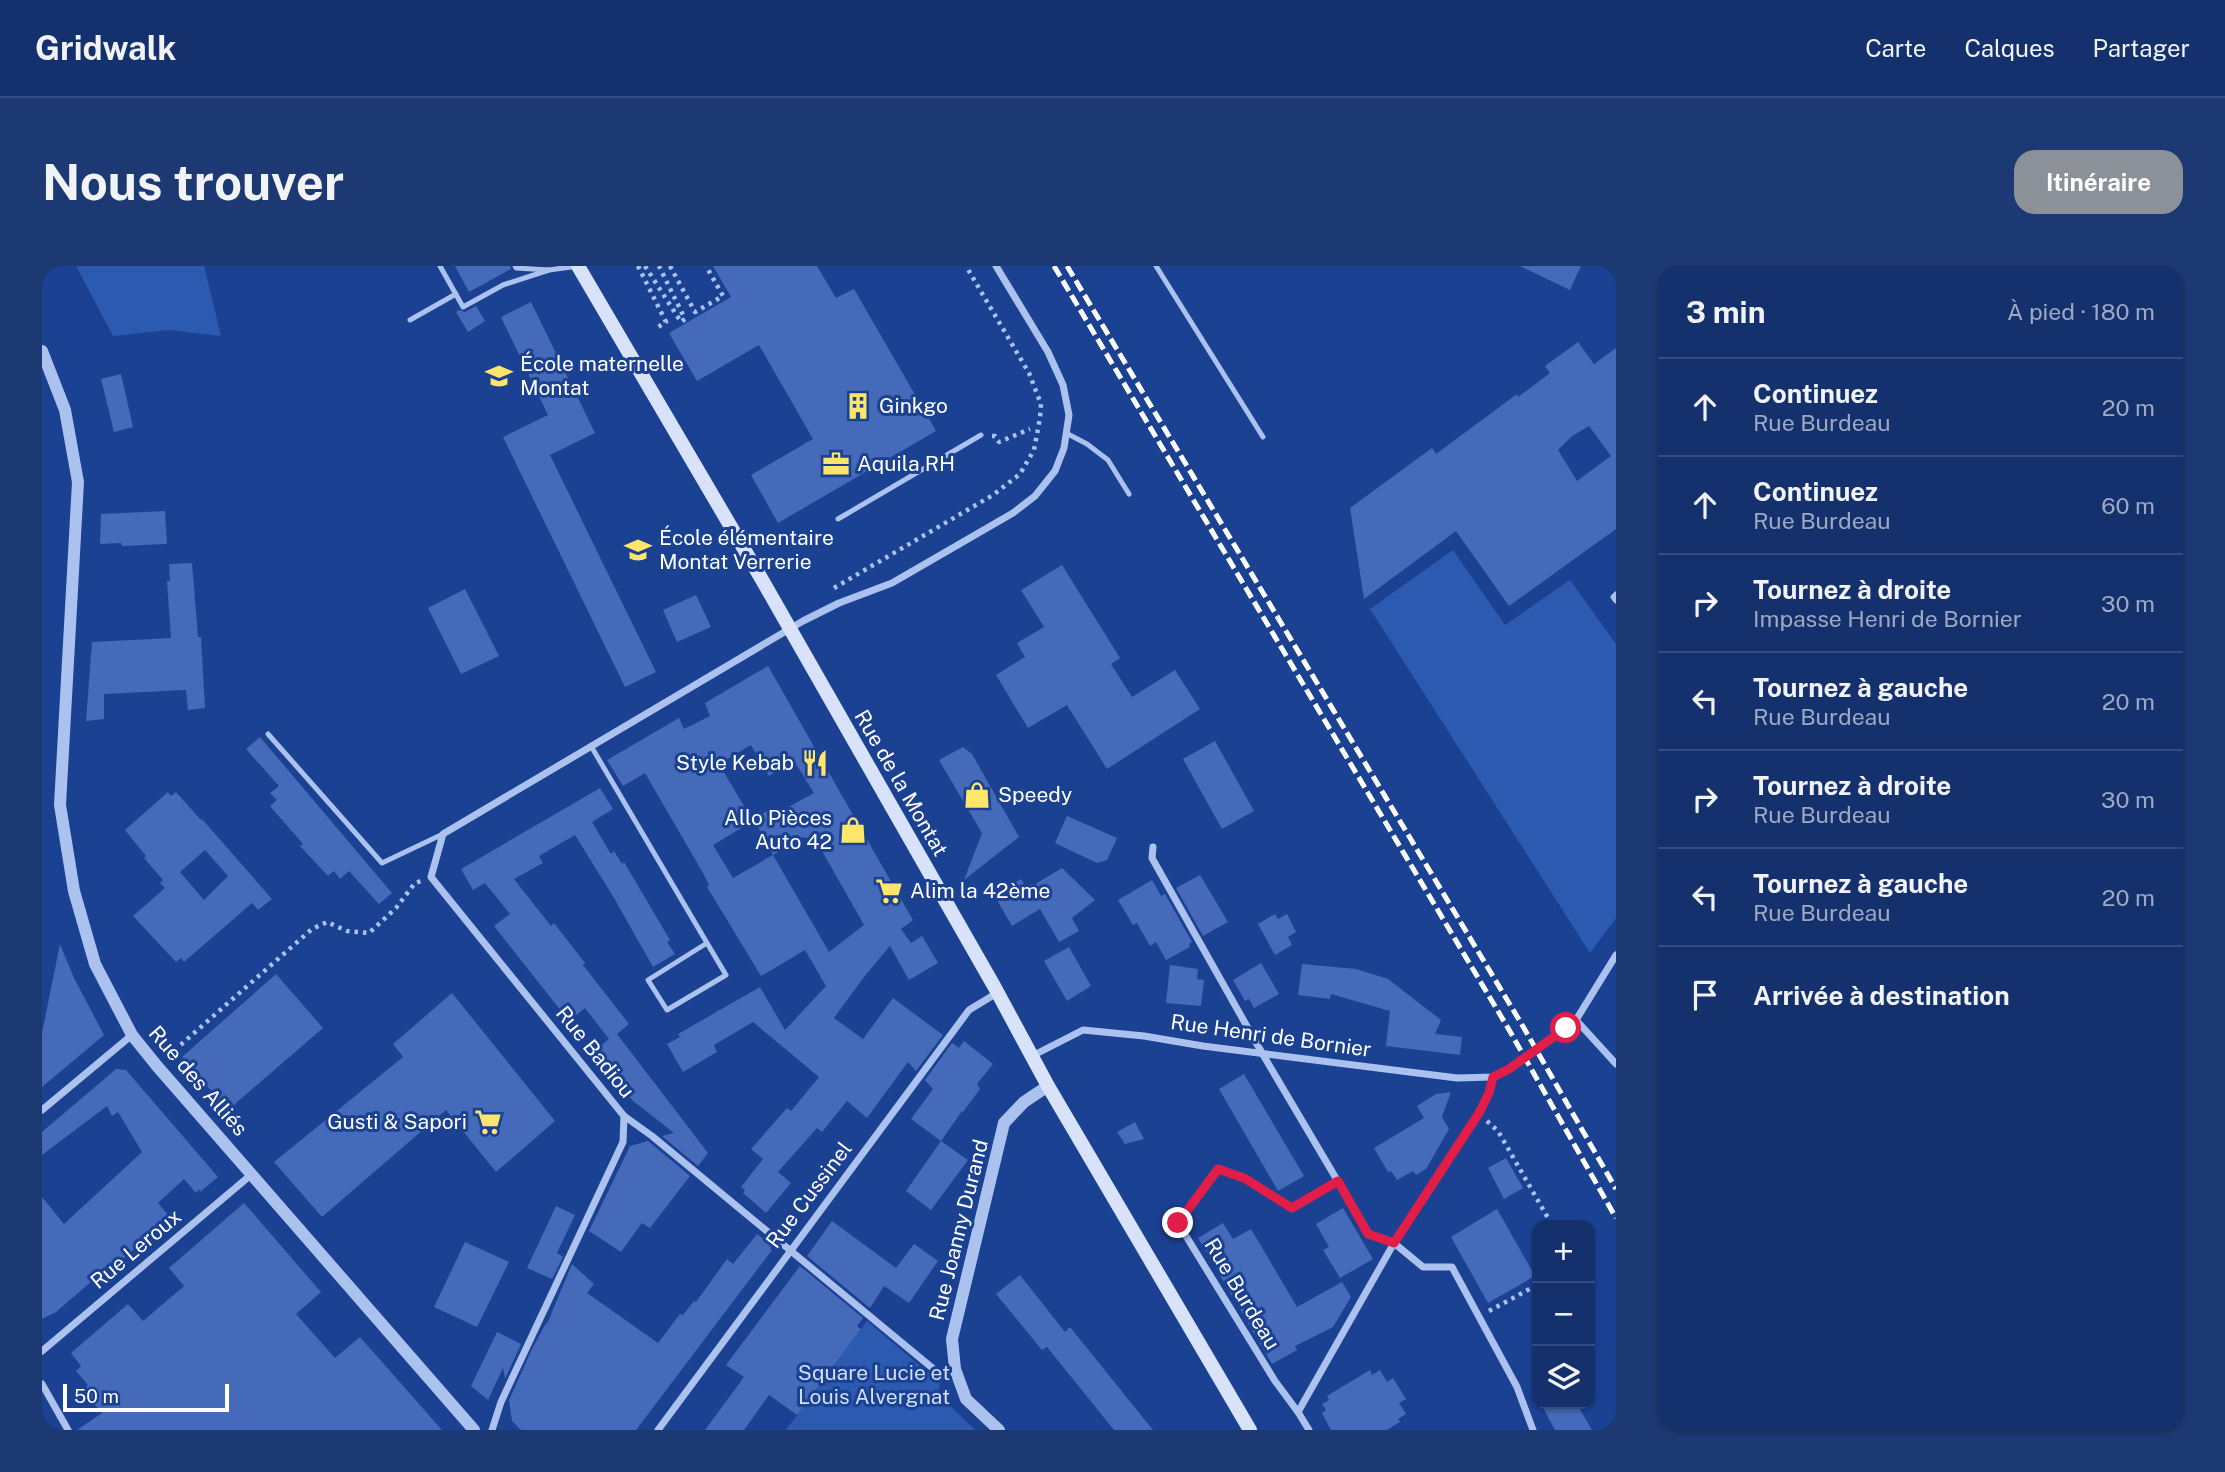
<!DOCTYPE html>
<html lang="fr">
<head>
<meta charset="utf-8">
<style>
  :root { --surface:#14316e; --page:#1d3973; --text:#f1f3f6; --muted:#9da9c2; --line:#334c81; --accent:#8c9099 }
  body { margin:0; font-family:"Public Sans",sans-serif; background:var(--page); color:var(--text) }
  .controls { position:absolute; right:21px; bottom:21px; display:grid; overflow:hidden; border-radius:14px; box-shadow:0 2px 5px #0004 }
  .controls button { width:63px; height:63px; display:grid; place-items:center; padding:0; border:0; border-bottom:2px solid var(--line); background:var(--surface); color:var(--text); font:35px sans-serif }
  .scale { position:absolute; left:21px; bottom:18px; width:166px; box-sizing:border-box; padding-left:7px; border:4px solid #fff; border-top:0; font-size:19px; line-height:24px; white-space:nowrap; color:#fff; -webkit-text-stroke:5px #1b4192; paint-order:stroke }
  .stop { position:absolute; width:21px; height:21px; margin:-16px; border:5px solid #e11d48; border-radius:50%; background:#fff }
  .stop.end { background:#e11d48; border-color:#fff; box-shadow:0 2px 7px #0008 }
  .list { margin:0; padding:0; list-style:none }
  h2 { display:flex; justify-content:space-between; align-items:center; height:91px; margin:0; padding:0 28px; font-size:30px }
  h2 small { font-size:23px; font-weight:400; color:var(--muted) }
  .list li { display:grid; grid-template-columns:46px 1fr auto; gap:21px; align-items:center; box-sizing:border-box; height:98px; padding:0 28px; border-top:2px solid var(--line) }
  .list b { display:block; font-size:26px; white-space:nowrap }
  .list p { margin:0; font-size:23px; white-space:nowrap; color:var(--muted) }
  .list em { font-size:23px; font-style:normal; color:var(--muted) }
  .icon { flex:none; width:38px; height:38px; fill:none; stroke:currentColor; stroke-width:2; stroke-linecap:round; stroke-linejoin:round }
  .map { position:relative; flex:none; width:1574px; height:1164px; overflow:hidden; border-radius:21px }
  header { display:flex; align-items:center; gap:42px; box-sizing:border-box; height:98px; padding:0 35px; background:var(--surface); border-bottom:2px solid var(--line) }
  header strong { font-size:33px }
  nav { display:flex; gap:38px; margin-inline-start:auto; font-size:24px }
  .intro { display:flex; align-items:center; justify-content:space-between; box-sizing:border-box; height:168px; padding:0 42px }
  h1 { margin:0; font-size:49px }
  .button { padding:18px 32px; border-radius:21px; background:var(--accent); color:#fff; font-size:24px; font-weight:700 }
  main { display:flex; gap:42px; padding:0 42px }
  aside { flex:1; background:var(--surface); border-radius:21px; box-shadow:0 2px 5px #0004 }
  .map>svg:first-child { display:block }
  .green { fill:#2d5ab1 }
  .building { fill:#446ab9; fill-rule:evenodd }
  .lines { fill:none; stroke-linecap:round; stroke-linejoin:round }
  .path { stroke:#abc2ef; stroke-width:4.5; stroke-dasharray:3.5 5; stroke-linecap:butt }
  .service { stroke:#abc2ef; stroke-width:5 }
  .minor { stroke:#abc2ef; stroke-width:7 }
  .tertiary { stroke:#abc2ef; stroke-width:12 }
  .secondary { stroke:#d8e3fb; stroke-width:14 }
  .rail { stroke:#fff; stroke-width:5; stroke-dasharray:12 5; stroke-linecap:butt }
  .minor-bridge { stroke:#abc2ef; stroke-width:7 }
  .route { stroke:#e11d48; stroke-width:9 }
  .labels { text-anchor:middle; stroke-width:6; stroke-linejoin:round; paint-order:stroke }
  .poi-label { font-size:21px; fill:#fff; stroke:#1b4192; text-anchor:start }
  .street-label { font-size:21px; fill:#fff; stroke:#1b4192 }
  .park-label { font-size:21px; fill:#d1dffb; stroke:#1b4192 }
</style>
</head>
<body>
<header>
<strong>Gridwalk</strong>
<nav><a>Carte</a><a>Calques</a><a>Partager</a></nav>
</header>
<div class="intro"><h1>Nous trouver</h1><a class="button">Itinéraire</a></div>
<main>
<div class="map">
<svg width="1574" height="1164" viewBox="0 0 1574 1164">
  <rect width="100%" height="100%" fill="#1b4192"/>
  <!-- green -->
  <g class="green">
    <path d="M34 0H162L179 70 127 64 71 70Z"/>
    <path d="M1411 284 1463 359 1528 314 1574 378V652L1548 687 1328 343Z"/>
    <path d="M825 1055 898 1117 896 1128 933 1164H744Z"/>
  </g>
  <!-- building -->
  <g class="building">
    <path d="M413 0H468L469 3 427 26Z"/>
    <path d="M671 0H775L794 32 812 23 894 165 736 257 709 209 771 173 717 79 655 115 627 67 689 31Z"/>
    <path d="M1478 0H1539L1528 24Z"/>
    <path d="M489 36 553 167 508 189 614 406 583 421 461 171 506 149 459 51Z"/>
    <path d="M434 40 443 55 426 66 414 46 417 44 423 46Z"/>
    <path d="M1536 76 1552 98 1574 82V263L1467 340 1414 265 1322 333 1308 242 1390 182 1394 188 1475 128 1476 131 1508 107 1503 100ZM1547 160 1569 190 1535 215 1516 184 1530 170Z"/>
    <path d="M79 108 91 161 72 166 59 113Z"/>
    <path d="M123 245 125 278 80 280 79 277 58 278 59 248Z"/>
    <path d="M150 297 156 371H159L163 442 146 444 144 424 62 428V453L44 455 50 376 129 372 125 315H128L127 298Z"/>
    <path d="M1020 299 1078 392 1069 398 1090 431 1133 404 1158 443 1065 503 1025 439 986 462 954 409 983 391 975 377 1002 361 979 324Z"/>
    <path d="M423 323 457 390 419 408 386 342Z"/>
    <path d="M654 329 669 361 635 376 621 344Z"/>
    <path d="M726 400 871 654 859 663 869 677 880 670 896 697 867 714 848 680 822 711 792 752 821 773 851 732 901 769 874 805 866 796 825 852 805 835 780 866 775 862 736 906 749 917 724 947 701 927 703 924 699 921 721 893 709 883 745 842 749 845 777 811 711 756 672 779 675 786 641 806 625 778 638 771 636 768 718 721 743 764 784 720 763 684 719 710 665 621 667 619 661 607 603 507 581 520 565 494 637 452 642 463 668 450 663 437ZM709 479 727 510 752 495 772 527 732 549 729 543 711 552 731 589 691 612 671 579 711 555 677 498ZM762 571 775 576 822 659 787 686 731 589Z"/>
    <path d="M218 471 350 627 337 638 307 605 298 613 292 605 286 610 258 580 261 578 228 540 235 534 228 527 237 520 204 483Z"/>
    <path d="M1173 475 1212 545 1180 563 1141 493Z"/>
    <path d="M921 481 930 488 977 571 922 614 940 567 897 494Z"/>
    <path d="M558 522 571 543 550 556 569 588 572 585 580 598 582 596 628 674 625 676 633 688 611 701 572 632 533 569 497 590 501 597 472 613 509 660 512 657 543 697 541 699 587 758 575 768 666 887 656 900 620 870 632 867 590 834 552 785 567 773 543 742 527 755 452 660 468 648 443 617 431 624 419 603Z"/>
    <path d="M126 526 129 530 134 526 159 554 160 553 230 633 216 644 210 637 142 696 139 692 134 696 91 650 123 622 118 617 121 614 102 592 104 590 83 564ZM163 584 186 610 162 634 138 606Z"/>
    <path d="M1025 550 1075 572 1065 594 1055 597 1013 577Z"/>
    <path d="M1020 602 1053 634 1030 652 1037 665 1017 676 998 643 970 660 952 629 979 613 985 623Z"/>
    <path d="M1158 609 1186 656 1161 670 1134 622Z"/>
    <path d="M1110 614 1119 630 1123 628 1150 676 1147 678 1148 681 1124 694 1114 676 1108 680 1095 657 1091 659 1076 634Z"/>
    <path d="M1233 648 1236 653 1245 648 1254 666 1246 671 1250 679 1233 689 1216 658Z"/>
    <path d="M18 678 32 712 62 769 0 821V767Z"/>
    <path d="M1027 681 1049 720 1025 735 1002 695Z"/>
    <path d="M1219 697 1237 728 1212 742 1207 733 1203 735 1191 714Z"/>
    <path d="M1260 698 1314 703 1346 713 1399 754 1393 768 1420 771 1418 789 1344 780 1348 745 1289 728 1288 733 1256 729Z"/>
    <path d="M1128 699 1156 703 1155 713 1162 714 1159 740 1124 737Z"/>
    <path d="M234 708 281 762 186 844 140 791Z"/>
    <path d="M410 727 513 855 454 906 404 844 280 951 232 896 361 791 351 778Z"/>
    <path d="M922 775 951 798 935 818 938 823 921 846 920 845 899 875 926 894 889 944 864 925 899 875 869 853 891 823 883 814 910 777 917 782Z"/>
    <path d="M74 803 84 804 176 911 158 926 157 923 154 927 142 913 116 937 129 952 60 1011 58 1008 14 1046 0 1053V931L22 958 100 886 76 846 70 850 65 840 0 889V866Z"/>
    <path d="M1202 808 1262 910 1236 925 1177 823Z"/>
    <path d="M1409 826 1400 851 1407 863 1384 903 1374 909 1371 905 1355 914 1349 905 1346 906 1332 882 1382 852 1375 840 1394 828Z"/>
    <path d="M1093 856 1102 873 1083 878 1075 866Z"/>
    <path d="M606 875 648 910 608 962 600 957 579 986 547 965 588 880Z"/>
    <path d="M1464 892 1481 922 1462 933 1446 902Z"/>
    <path d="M202 937 279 1026 254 1048 293 1092 318 1071 400 1164H35L60 1147 40 1124 46 1119 34 1105 39 1100 29 1087 86 1038 101 1055 142 1020 127 1002Z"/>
    <path d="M514 940 533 949 515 987 521 991 510 1013 485 1002Z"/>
    <path d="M1301 942 1331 993 1298 1012 1281 984 1287 981 1274 958Z"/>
    <path d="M1455 943 1493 1010 1446 1037 1409 971Z"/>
    <path d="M790 955 854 1002 872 978 896 995 867 1037 842 1020 828 1042 765 990Z"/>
    <path d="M1181 957 1191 973 1209 963 1255 1041 1300 1016 1309 1031 1291 1061 1253 1080 1255 1084 1230 1098 1156 972Z"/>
    <path d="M715 968 730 980 728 983 730 984 594 1164H479L470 1155 467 1134 490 1083 504 1057 505 1058 530 998 552 1018 545 1027 616 1077 638 1048 641 1049 652 1035 654 1036 685 993 691 998Z"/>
    <path d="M423 976 467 996 435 1061 392 1041Z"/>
    <path d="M758 1000 821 1052 815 1060 819 1063 755 1149 727 1129 702 1164H663L702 1111 684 1099Z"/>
    <path d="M978 1009 1023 1066 1028 1061 1111 1164H1072L1005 1081 1000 1084 954 1028Z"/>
    <path d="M455 1066 479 1078 463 1113 461 1102 446 1134 429 1120Z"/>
    <path d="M1328 1104 1330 1109 1338 1104 1345 1116 1351 1112 1364 1133 1357 1137 1364 1148 1356 1153 1358 1156 1345 1164H1289L1280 1147 1284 1144 1280 1138 1287 1134 1285 1130Z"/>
    <path d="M1499 1138H1535L1550 1164H1513Z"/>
  </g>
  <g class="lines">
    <!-- path -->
    <g class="path">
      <path d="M596 0 624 56 613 63"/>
      <path d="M603 0 639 56 643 53 617 0"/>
      <path d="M628 0 653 46 681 30 664 0"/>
      <path d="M950 170H953L957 176 988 163"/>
      <path d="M792 322 951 229 978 208 992 184 998 152 999 138 987 107 924 0"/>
      <path d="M126 790 270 663 285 656 305 665 327 667 354 642 373 617 379 615"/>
      <path d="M1445 855 1456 865 1510 959"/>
      <path d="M1447 1045 1495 1019"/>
    </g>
    <!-- service -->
    <g class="service">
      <path d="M398 0 421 41 461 19 507 4"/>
      <path d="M473 0 474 2 507 4 536 0"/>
      <path d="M1114 0 1221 171"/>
      <path d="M368 54 414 28"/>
      <path d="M1024 167 1045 178 1066 194 1087 228"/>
      <path d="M796 253 939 169"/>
      <path d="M1574 328 1571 331 1574 335"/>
      <path d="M226 468 340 597 401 568"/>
      <path d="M549 480 665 677 684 709 625 744 606 714 665 677"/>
    </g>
    <!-- minor -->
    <g class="minor">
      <path d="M1111 581 1110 592 1220 787 1327 968 1352 977 1381 1001H1410L1475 1121 1491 1164"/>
      <path d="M1534 754 1574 798"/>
      <path d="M1524 762 1534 754 1574 689"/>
      <path d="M990 790 1041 764 1102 770 1161 780 1415 812 1451 811 1467 803"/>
      <path d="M0 844 90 769"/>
      <path d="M0 1085 210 908"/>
      <path d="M913 1103 894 1105 610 870 582 850 389 611 401 568 761 355 797 337 850 317 971 247 993 230 1013 205 1022 182 1027 149 1021 119 1006 86 954 0"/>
      <path d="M0 1118 26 1164"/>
      <path d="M1256 1146 1352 977 1437 847 1447 827 1451 811"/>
      <path d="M450 1164 459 1136 581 876 582 850"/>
      <path d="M616 1164 927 744 955 727"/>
      <path d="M1267 1164 1256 1146 1233 1115 1136 957 1176 903 1202 912 1250 942 1296 915"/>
    </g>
    <!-- tertiary -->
    <g class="tertiary">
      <path d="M0 85 23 144 36 216 18 539 32 625 53 698 90 769 115 800 432 1164"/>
      <path d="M957 1164 924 1133 913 1103 910 1073 962 857 982 836 1006 820"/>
    </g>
    <!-- secondary -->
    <path class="secondary" d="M536 0 719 312 952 720 1006 820 1208 1164"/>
    <!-- rail -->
    <g class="rail">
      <path d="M1012 0 1466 762 1574 952"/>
      <path d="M1025 0 1479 757 1574 923"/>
    </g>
    <!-- minor-bridge -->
    <path class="minor-bridge" d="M1467 803 1524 762"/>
  </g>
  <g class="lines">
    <!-- route -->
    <path class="route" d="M1136 957 1176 903 1202 912 1250 942 1296 915 1326 968 1352 977 1437 847 1447 827 1451 811 1467 803 1524 762"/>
  </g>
  <!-- icons -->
  <defs>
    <symbol id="school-bare" viewBox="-9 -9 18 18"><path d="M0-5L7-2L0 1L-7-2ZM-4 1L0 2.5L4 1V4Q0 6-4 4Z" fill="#ffe569" stroke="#1b4192" stroke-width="2.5" paint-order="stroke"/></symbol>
    <symbol id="building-bare" viewBox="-9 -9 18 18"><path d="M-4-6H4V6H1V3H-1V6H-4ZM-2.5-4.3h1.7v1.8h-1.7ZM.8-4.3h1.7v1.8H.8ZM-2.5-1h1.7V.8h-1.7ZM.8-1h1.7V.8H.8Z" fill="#ffe569" stroke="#1b4192" stroke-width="2.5" paint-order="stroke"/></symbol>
    <symbol id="office-bare" viewBox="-9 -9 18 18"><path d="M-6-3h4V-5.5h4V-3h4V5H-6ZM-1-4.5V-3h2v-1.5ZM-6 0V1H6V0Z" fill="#ffe569" stroke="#1b4192" stroke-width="2.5" paint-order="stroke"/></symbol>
    <symbol id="restaurant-bare" viewBox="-9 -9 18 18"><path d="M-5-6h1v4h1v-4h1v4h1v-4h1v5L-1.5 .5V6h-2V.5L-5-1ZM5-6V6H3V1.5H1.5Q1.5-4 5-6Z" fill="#ffe569" stroke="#1b4192" stroke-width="2.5" paint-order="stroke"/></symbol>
    <symbol id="shop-bare" viewBox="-9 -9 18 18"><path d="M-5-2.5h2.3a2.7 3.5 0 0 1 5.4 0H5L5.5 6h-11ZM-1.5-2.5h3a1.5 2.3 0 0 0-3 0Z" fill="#ffe569" stroke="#1b4192" stroke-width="2.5" paint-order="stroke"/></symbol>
    <symbol id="supermarket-bare" viewBox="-9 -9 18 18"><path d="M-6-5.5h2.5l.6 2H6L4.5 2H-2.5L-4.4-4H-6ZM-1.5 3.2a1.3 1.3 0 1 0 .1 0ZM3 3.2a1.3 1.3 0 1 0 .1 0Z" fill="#ffe569" stroke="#1b4192" stroke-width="2.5" paint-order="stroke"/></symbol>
  </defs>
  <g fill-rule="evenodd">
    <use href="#school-bare" x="438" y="91" width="38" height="38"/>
    <use href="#building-bare" x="797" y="121" width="38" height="38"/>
    <use href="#office-bare" x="775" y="179" width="38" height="38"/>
    <use href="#school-bare" x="577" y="265" width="38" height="38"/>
    <use href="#restaurant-bare" x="754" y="478" width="38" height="38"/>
    <use href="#shop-bare" x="916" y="510" width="38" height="38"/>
    <use href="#shop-bare" x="792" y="545" width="38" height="38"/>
    <use href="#supermarket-bare" x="828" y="606" width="38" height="38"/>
    <use href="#supermarket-bare" x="427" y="837" width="38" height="38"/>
  </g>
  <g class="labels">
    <!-- poi labels -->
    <g class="poi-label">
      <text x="478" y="105">École maternelle<tspan x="478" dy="24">Montat</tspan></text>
      <text x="837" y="147">Ginkgo</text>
      <text x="815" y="205">Aquila RH</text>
      <text x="617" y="279">École élémentaire<tspan x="617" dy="24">Montat Verrerie</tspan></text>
      <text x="752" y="504" text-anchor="end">Style Kebab</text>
      <text x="956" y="536">Speedy</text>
      <text x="790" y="559" text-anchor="end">Allo Pièces<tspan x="790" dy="24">Auto 42</tspan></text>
      <text x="868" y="632">Alim la 42ème</text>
      <text x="425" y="863" text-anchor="end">Gusti &amp; Sapori</text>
    </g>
    <!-- street labels -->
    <g class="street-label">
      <text transform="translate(859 517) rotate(60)" y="7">Rue de la Montat</text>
      <text transform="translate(1229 770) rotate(8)" y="7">Rue Henri de Bornier</text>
      <text transform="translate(553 786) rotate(51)" y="7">Rue Badiou</text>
      <text transform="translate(156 815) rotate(49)" y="7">Rue des Alliés</text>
      <text transform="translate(767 929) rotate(-53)" y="7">Rue Cussinel</text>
      <text transform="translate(917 964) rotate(-76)" y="7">Rue Joanny Durand</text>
      <text transform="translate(94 983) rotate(-40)" y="7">Rue Leroux</text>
      <text transform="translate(1200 1028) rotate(59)" y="7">Rue Burdeau</text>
    </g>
    <!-- park labels -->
    <g class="park-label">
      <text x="832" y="1114">Square Lucie et<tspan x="832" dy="24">Louis Alvergnat</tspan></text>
    </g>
  </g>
</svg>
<div class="controls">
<button>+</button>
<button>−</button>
<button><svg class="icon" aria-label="layers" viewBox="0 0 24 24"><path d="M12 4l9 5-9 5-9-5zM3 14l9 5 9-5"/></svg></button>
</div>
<div class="scale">50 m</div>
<div class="stop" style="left:1524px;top:762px"></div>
<div class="stop end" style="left:1136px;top:957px"></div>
</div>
<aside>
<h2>3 min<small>À pied · 180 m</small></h2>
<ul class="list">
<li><svg class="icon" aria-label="ahead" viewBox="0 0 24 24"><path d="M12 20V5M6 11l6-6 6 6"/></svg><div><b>Continuez</b><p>Rue Burdeau</p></div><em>20 m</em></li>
<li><svg class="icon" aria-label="ahead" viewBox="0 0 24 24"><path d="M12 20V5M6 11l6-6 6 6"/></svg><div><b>Continuez</b><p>Rue Burdeau</p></div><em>60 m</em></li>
<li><svg class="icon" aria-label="right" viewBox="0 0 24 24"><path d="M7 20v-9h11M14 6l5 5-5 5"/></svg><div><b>Tournez à droite</b><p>Impasse Henri de Bornier</p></div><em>30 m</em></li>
<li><svg class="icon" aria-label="left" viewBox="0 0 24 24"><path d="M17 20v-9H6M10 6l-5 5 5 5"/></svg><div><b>Tournez à gauche</b><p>Rue Burdeau</p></div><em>20 m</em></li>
<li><svg class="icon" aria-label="right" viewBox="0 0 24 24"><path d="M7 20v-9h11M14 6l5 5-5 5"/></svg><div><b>Tournez à droite</b><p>Rue Burdeau</p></div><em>30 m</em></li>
<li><svg class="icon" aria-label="left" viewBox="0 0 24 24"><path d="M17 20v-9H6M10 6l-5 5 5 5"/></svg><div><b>Tournez à gauche</b><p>Rue Burdeau</p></div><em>20 m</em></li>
<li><svg class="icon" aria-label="arrive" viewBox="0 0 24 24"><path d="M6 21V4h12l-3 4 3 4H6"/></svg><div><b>Arrivée à destination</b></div></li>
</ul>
</aside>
</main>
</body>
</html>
